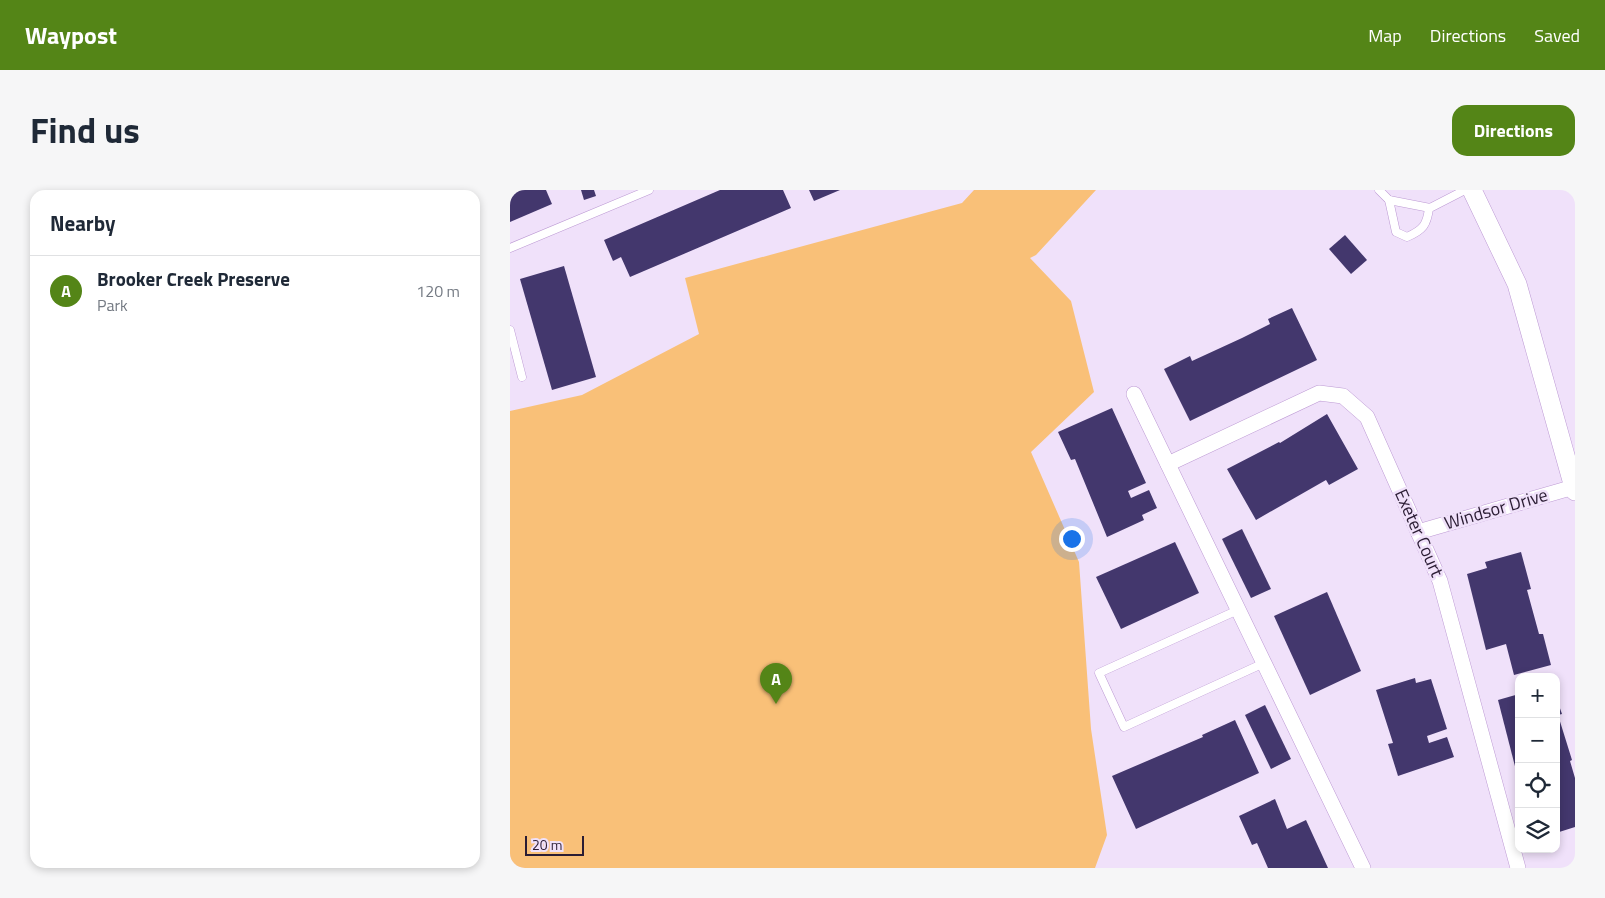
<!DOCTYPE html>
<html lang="en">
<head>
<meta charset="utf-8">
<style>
  :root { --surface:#fff; --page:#f6f6f7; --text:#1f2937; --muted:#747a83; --line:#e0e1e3; --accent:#548517 }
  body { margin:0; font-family:"Titillium Web",sans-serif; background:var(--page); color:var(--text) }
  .controls { position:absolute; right:15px; bottom:15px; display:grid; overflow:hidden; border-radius:10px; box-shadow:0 2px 8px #0003 }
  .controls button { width:45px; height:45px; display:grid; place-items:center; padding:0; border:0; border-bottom:1px solid var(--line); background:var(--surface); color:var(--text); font:25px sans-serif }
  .scale { position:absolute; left:15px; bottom:12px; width:59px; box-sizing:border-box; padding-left:5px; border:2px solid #2b1d34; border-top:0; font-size:14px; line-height:18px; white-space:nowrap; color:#2b1d34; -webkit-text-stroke:4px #f0e1fa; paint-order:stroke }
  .you { position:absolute; left:561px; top:348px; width:18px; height:18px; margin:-12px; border:4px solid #fff; border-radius:50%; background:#1a73e8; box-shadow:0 0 0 8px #1a73e833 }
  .badge { display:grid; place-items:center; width:32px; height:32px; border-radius:50%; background:var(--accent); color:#fff; font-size:16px; font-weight:700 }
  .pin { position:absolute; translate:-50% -41px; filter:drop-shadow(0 1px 2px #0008) }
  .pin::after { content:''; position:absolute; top:26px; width:18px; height:15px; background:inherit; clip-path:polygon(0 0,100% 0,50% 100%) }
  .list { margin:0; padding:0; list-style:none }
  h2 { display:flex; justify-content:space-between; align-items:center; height:65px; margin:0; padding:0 20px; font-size:21px }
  h2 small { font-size:16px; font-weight:400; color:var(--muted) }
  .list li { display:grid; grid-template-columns:32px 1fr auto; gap:15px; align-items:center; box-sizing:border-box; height:70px; padding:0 20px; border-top:1px solid var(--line) }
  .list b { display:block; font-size:19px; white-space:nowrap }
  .list p { margin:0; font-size:16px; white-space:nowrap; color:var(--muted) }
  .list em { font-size:16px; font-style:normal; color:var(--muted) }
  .icon { flex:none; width:28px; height:28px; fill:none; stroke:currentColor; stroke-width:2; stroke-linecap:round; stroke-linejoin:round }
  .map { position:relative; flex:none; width:1065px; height:678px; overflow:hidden; border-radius:15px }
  header { display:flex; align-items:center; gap:30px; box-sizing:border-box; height:70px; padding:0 25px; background:var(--accent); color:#fff }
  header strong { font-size:24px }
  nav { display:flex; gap:28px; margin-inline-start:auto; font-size:18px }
  .intro { display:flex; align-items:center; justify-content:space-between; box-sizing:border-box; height:120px; padding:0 30px }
  h1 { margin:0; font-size:35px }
  .button { padding:12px 22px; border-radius:15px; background:var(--accent); color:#fff; font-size:18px; font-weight:700 }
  main { display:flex; gap:30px; padding:0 30px }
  aside { flex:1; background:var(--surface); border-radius:15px; box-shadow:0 2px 8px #0003 }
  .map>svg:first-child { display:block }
  .green { fill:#f9c078 }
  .building { fill:#43376d }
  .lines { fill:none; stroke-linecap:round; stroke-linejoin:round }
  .service-casing { stroke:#bd9ad4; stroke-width:9 }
  .minor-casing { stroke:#bd9ad4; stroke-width:16 }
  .tertiary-casing { stroke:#bd9ad4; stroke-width:20 }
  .service { stroke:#fff; stroke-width:8 }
  .minor { stroke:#fff; stroke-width:15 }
  .tertiary { stroke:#fff; stroke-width:19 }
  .labels { text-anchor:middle; stroke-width:5; stroke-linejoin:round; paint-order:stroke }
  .street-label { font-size:18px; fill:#2b1d34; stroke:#f0e1fa }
</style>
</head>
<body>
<header>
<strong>Waypost</strong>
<nav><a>Map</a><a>Directions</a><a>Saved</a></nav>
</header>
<div class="intro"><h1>Find us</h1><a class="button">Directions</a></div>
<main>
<aside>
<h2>Nearby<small></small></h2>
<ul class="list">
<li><span class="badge">A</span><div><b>Brooker Creek Preserve</b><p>Park</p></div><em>120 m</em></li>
</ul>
</aside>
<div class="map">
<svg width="1065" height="678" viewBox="0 0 1065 678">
  <rect width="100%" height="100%" fill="#f0e1fa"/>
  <!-- green -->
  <path class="green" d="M464 0H586L526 65 520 68 561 111 584 202 521 262 569 372 581 539 597 645 585 678H0V221L72 205 189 144 175 88 452 13Z"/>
  <!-- building -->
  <g class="building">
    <path d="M0 0H36L42 14 0 32Z"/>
    <path d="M71 0H84L86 6 74 10Z"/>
    <path d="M210 0H273L281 18 120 87 111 67 103 71 94 50Z"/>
    <path d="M299 0H330L304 11Z"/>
    <path d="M835 45 857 70 841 84 819 59Z"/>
    <path d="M54 76 86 187 42 200 10 89Z"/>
    <path d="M782 118 807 170 680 231 654 179 680 166 682 171 732 148 760 134 758 129Z"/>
    <path d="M602 218 636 293 618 301 621 308 639 300 647 318 632 325 634 330 597 347 565 269 561 270 548 242Z"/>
    <path d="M817 224 848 279 819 295 816 290 746 330 717 279 769 252 770 253Z"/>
    <path d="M732 339 761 399 741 408 712 349Z"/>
    <path d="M665 352 689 403 611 439 586 387Z"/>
    <path d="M1011 362 1021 399 1017 400 1029 444H1033L1041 475 1004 485 996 454 976 460 957 384 977 378 975 372Z"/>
    <path d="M817 402 851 481 800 505 764 426Z"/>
    <path d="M905 488 906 493 921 489 937 539 917 546 919 553 937 547 944 567 888 586 878 554 883 553 866 500Z"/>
    <path d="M1009 504V588H1008L988 510Z"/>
    <path d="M1046 507 1052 524 1048 525 1062 570 1060 571 1065 588V637L1046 643Z"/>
    <path d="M755 515 781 569 761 579 735 525Z"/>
    <path d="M725 530 749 583 626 639 602 586 693 547 692 545Z"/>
    <path d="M765 609 777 639 796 630 818 678H758L747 653 742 655 729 626Z"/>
  </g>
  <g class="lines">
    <defs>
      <g id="service">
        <path d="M869 0 879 10 920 18 955 0"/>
        <path d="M879 10 886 42 897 47C913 40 917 35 919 18"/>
        <path d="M0 58 139 0"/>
        <path d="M0 140 12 187"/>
        <path d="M728 420 589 483 614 537 754 473"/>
      </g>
      <g id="minor">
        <path d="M624 204 853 678"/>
        <path d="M658 274 809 203 833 206 857 227 930 391 1008 678"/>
        <path d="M908 342 1064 297"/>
      </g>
      <path id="tertiary" d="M962 0 1007 94 1065 301"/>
    </defs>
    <!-- service casing -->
    <use href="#service" class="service-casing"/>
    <!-- minor casing -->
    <use href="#minor" class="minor-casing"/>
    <!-- tertiary casing -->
    <use href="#tertiary" class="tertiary-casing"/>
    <!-- service -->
    <use href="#service" class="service"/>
    <!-- minor -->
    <use href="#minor" class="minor"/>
    <!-- tertiary -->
    <use href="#tertiary" class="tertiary"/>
  </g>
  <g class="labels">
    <!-- street labels -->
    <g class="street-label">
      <text transform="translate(986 319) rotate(-16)" y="6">Windsor Drive</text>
      <text transform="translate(909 343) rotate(66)" y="6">Exeter Court</text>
    </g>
  </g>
</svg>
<div class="controls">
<button>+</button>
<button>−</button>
<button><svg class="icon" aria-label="locate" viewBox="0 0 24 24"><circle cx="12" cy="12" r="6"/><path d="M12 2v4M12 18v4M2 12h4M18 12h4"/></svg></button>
<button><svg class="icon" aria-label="layers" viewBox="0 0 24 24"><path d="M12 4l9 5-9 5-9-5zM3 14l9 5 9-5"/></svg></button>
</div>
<div class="scale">20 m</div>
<div class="you"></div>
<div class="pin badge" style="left:266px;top:514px">A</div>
</div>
</main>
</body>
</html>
